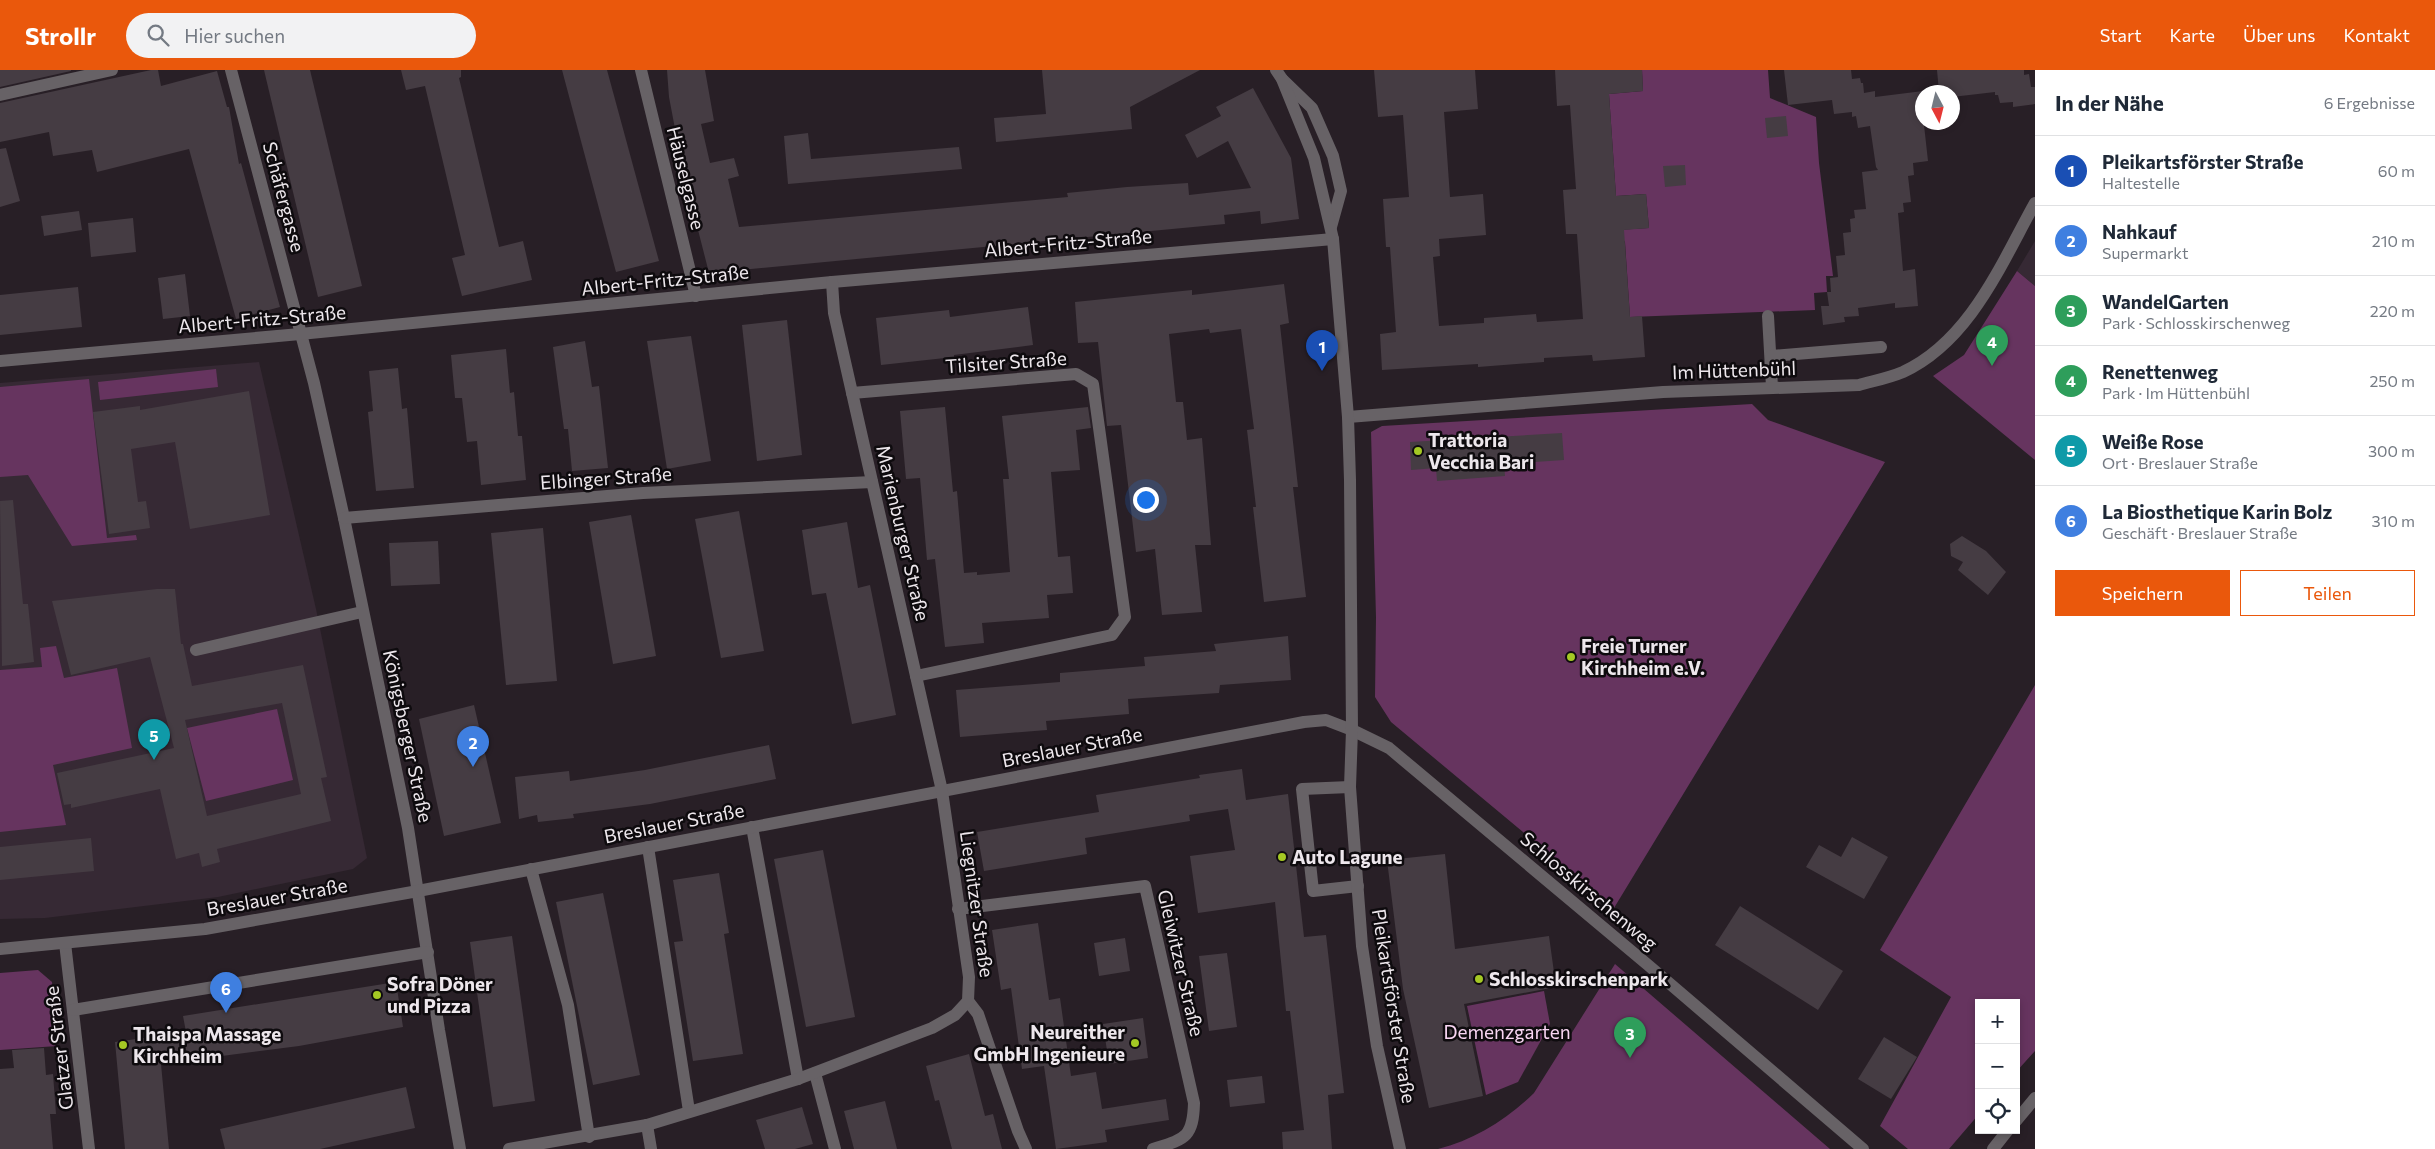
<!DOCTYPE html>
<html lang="de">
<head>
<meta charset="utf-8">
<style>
  :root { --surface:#fff; --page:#f2f2f3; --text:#1f2937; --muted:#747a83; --line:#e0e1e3; --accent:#ea580c }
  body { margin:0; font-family:Commissioner,sans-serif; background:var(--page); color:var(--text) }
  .controls { position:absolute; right:15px; bottom:15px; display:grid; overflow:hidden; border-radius:0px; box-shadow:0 2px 8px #0003 }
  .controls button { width:45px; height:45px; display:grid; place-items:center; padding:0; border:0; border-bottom:1px solid var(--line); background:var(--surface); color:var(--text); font:25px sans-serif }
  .compass { position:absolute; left:1915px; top:15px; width:45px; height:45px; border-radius:50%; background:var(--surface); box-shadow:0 2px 8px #0003; rotate:173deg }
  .you { position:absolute; left:1145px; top:429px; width:18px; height:18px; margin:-12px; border:4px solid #fff; border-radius:50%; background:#1a73e8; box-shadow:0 0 0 8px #1a73e833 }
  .badge { display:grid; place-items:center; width:32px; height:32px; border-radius:50%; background:var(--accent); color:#fff; font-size:16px; font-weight:700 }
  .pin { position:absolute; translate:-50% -41px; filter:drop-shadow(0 1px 2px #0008) }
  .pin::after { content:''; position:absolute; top:26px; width:18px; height:15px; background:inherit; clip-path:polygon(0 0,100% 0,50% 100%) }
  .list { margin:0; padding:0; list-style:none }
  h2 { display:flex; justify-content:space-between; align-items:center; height:65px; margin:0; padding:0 20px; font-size:21px }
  h2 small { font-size:16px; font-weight:400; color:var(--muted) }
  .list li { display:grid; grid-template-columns:32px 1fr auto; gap:15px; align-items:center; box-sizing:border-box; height:70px; padding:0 20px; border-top:1px solid var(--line) }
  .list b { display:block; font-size:19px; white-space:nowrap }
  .list p { margin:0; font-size:16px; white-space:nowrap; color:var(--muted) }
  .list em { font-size:16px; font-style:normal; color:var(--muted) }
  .actions { display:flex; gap:10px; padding:15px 20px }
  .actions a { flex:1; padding:11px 0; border:1px solid var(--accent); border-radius:0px; text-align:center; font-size:18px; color:var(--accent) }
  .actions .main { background:var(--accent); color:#fff }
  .icon { flex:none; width:28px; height:28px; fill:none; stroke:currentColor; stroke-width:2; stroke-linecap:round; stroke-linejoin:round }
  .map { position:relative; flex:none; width:2035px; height:1079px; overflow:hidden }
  header { display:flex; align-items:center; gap:30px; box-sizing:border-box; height:70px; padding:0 25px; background:var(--accent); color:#fff }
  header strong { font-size:24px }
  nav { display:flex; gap:28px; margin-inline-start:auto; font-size:18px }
  .search { width:350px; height:45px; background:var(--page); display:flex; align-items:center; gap:12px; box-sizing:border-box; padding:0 18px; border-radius:28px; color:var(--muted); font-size:19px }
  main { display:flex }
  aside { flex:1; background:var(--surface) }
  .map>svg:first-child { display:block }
  .built { fill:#362934 }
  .green { fill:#66345f }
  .building { fill:#453c43; fill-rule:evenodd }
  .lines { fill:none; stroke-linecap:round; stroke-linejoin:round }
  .service { stroke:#676266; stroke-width:12 }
  .minor { stroke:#676266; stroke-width:12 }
  .tertiary { stroke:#676266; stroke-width:12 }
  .poi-dot { fill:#a4c824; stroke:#0e0b0e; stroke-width:2 }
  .labels { text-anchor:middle; stroke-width:5; stroke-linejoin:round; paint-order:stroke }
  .street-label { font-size:19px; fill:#ede7ec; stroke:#0e0b0e }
  .poi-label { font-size:19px; font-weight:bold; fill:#ede7ec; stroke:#0e0b0e; text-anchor:start }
  .park-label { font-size:19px; fill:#f8d5f2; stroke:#0e0b0e }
</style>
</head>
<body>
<header>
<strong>Strollr</strong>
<div class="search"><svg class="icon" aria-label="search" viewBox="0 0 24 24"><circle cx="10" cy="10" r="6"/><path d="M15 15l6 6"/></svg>Hier suchen</div>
<nav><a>Start</a><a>Karte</a><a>Über uns</a><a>Kontakt</a></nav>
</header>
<main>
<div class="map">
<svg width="2035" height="1079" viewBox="0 0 2035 1079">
  <rect width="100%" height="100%" fill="#281f26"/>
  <!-- built -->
  <g class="built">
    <path d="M2035 171V216L2017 201Z"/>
    <path d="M259 292 316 539 367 788 353 799 218 827 45 848 0 849V313Z"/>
  </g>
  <!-- green -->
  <g class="green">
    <path d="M1642 0H1768L1770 28 1816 47 1819 93 1833 206H1826L1827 222 1814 223 1815 240 1630 247 1625 172 1617 160 1649 158 1646 124 1616 126 1609 24 1643 21Z"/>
    <path d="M2017 201 2035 216V390L1933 306 1964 285Z"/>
    <path d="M216 299 218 317 100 330 98 312Z"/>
    <path d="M89 309 107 468 136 465 137 470 72 476 28 405 0 407V317Z"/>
    <path d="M1752 334 1768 350 1885 392 1614 838 1391 652 1375 627 1376 547 1371 362 1382 356Z"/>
    <path d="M56 576 64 608 117 598 132 678 53 695 66 755 0 762V600L42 597 40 578Z"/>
    <path d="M2035 615V981L2016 1002V933H1979V1044L1949 1079H1908L1880 1056 1951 927 1880 880Z"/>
    <path d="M277 639 293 710 206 731 187 658Z"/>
    <path d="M1615 894 1830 1079H1438C1474 1070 1507 1049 1534 1023Z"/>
    <path d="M38 900 52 912 57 976 0 980V903Z"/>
    <path d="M1544 921 1550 954 1518 1012 1486 1025 1467 936Z"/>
  </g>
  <!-- building -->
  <g class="building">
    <path d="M0 0H71V1L0 17Z"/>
    <path d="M151 0H158L161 16 217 1 227 37H229L239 94 241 93 280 237 236 249 189 79 97 102 92 80 53 86 49 62 0 72V33Z"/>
    <path d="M264 0H310L362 216 318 227Z"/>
    <path d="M401 0H461V7L459 8 499 177 523 171 532 210 462 226 452 188 465 185 425 16 406 20Z"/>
    <path d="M562 0H607L659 191 616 202Z"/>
    <path d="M667 0H705L714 51 701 54 710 93 734 88 739 106 728 109 739 157 1068 127 1067 123 1127 117 1188 113 1189 125 1251 118 1228 71 1197 88 1185 65 1221 46 1216 37 1253 18 1291 88 1299 149 1261 154 1260 141 1224 145 1225 154 709 203 683 101 669 27Z"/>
    <path d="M1042 0H1200L1130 37 1132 59 996 72 994 48 1046 44Z"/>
    <path d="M1374 0H1475L1478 39 1444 42 1446 70 1450 127 1483 124 1486 165 1439 169 1440 186 1433 187 1439 256 1484 253V248L1536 244 1537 252 1583 249 1577 164H1566L1563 120 1576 119 1570 35 1557 36 1555 0H1642L1643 21 1609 24 1616 126 1646 124 1649 158 1624 160 1630 247 1642 246 1645 287 1593 291 1592 285 1544 288V292L1478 297V294L1382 300 1380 264 1396 262 1390 177H1386L1383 129 1409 127 1403 45 1378 47Z"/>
    <path d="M1784 0H1851L1852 9 1860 8 1861 13H1863L1864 23 1875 21V27L1931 20V22H1922V52L1935 54 1924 55 1928 91 1913 93 1914 105 1908 106 1911 132 1903 133 1904 142 1898 143 1903 201 1915 199 1918 236 1895 238V233L1858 238 1859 246 1844 247 1845 252 1823 255 1821 236H1829L1827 222H1831L1830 208 1838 207 1836 186 1845 185 1843 163 1851 162 1850 149 1855 148 1854 140 1866 139 1862 102 1878 100 1876 97 1870 56 1858 58 1856 46 1852 47V42L1834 44 1832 30 1788 35Z"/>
    <path d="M1937 0H2024V5L2029 4 2031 17H2035V34L2013 37V32L2000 33 1998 25H1995V22L1952 27V22H1939Z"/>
    <path d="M1786 46 1788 66 1767 68 1765 48Z"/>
    <path d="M808 63 811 89 959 77 962 99 788 114 784 66Z"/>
    <path d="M6 78 20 131 0 137V79Z"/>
    <path d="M1685 95 1686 115 1665 117 1663 96Z"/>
    <path d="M79 141 82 160 44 166 41 146Z"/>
    <path d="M133 148 136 182 91 187 88 153Z"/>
    <path d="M185 204 190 246 163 249 158 208Z"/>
    <path d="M1284 214 1289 253 1280 255 1298 417H1293L1306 527 1264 532 1253 437H1256L1247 360 1254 359 1241 259 1210 263 1209 259 1169 264 1176 332H1183L1187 370 1202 368 1211 475H1195L1202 542 1162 545 1155 479 1136 482 1121 355 1107 356 1098 272 1078 273 1075 232 1192 220V225Z"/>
    <path d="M78 217 82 257 0 265V225Z"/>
    <path d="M1028 237 1033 275 954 285V287L881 295 876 248 949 240 950 247Z"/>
    <path d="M787 250 802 385 757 391 742 255Z"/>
    <path d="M691 266 711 391 667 399 647 271Z"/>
    <path d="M585 271 592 317 599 316 608 398 572 401 568 359H564L553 277Z"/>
    <path d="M506 279 510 323 514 322 518 366H522L526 410 481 415 477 371 467 372 462 328H455L451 285Z"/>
    <path d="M398 298 402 339 407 338 414 418 376 421 368 342 373 341 369 301Z"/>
    <path d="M249 321 270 445 190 459 175 372 131 379 138 432 146 431 150 458 109 464 93 342 140 336V340Z"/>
    <path d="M945 337 953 422 957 421 964 503 977 502V505L1010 502 1003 409H1009L1002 346 1088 337 1091 358 1076 360 1080 400 1051 402 1058 487 1070 486 1073 523 1047 525 1049 548 982 553 984 573 945 577 935 489 927 490 920 408 906 409 900 341Z"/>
    <path d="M1562 363 1564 390 1504 394 1505 406 1437 411 1436 398 1411 400 1410 372Z"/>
    <path d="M13 430 23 534H28L34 592 2 596 0 431Z"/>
    <path d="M739 441 764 581 721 588 695 449Z"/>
    <path d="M631 445 656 586 613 594 589 452Z"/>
    <path d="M847 452 858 518 870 515 896 645 852 654 826 523 812 525 802 460Z"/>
    <path d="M543 458 557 611 506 615 491 463Z"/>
    <path d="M1962 466 1986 481 2006 502 1988 525 1958 500 1963 492 1951 486 1950 474Z"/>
    <path d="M438 471 440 514 391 516 389 473Z"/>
    <path d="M157 519H175L181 574H183L192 616 303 595 327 707 321 708 331 751 217 779 220 792 202 797 199 783 176 789 160 719 71 738V734L64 735 57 703 174 678 150 587 71 605 52 531ZM282 633 301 724 207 746 185 650Z"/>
    <path d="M1288 566 1291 610 1220 615 1219 623 1128 629 1129 644 1046 651 1047 660 960 667 956 620 1060 612V603L1145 596 1144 587 1216 581 1214 574Z"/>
    <path d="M474 635 501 753 444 766 419 649Z"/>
    <path d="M769 675 776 709 650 734 573 744 574 748 538 752 537 745 519 749 515 707 569 701 570 711 645 700Z"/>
    <path d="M1242 699 1246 730 1288 724 1304 867 1326 865 1344 1023 1328 1025 1332 1079H1283L1282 1062 1304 1060 1290 941H1286L1275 832 1198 843 1190 786 1235 780 1228 739 1189 745 1190 751 1085 768 1087 784 984 801 977 762 1099 742 1096 725 1200 708 1199 705Z"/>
    <path d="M1852 767 1888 787 1864 829 1806 797 1819 775 1841 787Z"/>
    <path d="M91 768 94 801 0 810V777Z"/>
    <path d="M823 780 855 947 806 957 774 789Z"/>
    <path d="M1445 784 1455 879 1549 866 1556 917 1464 934 1483 1026 1429 1038 1403 919 1387 790Z"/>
    <path d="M719 803 729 863 724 864 743 984 693 991 674 872 683 871 673 810Z"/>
    <path d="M603 823 640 1005 593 1015 556 832Z"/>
    <path d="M1740 836 1843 901 1818 940 1715 875Z"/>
    <path d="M1038 853 1049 930 1060 928 1071 1006 1096 1002 1102 1039 1166 1029 1169 1050 1105 1060 1107 1072 1056 1079 1044 996 1022 999 1011 918 1001 920 992 860Z"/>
    <path d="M512 866 535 1031 493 1037 470 872Z"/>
    <path d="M1125 868 1130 901 1099 906 1094 873Z"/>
    <path d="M1227 883 1237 957 1209 961 1199 886Z"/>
    <path d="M396 912 403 957 299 976 161 994 169 1079H125L115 972 186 962 183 946Z"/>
    <path d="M1143 948 1148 988 1109 994 1103 954Z"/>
    <path d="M1884 967 1917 987 1891 1029 1858 1009Z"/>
    <path d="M44 978 46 1005 53 1004 56 1044H50L53 1079H0V999L14 998 12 980Z"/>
    <path d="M969 984 985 1046 993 1044 1002 1079H952L939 1030 935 1031 926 996Z"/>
    <path d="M1262 1006 1265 1033 1230 1037 1227 1010Z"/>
    <path d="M406 1017 415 1058 320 1079H225L220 1059Z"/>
    <path d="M885 1031 897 1079H854L844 1041Z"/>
    <path d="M802 1037 813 1074 795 1079H765L756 1050Z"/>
  </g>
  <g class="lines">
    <!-- service -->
    <g class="service">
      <path d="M1282 9 1312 38 1333 86 1341 121 1331 157"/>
      <path d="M1768 246 1772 317"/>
      <path d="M1771 286 1881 277"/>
      <path d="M196 580 362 542"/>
      <path d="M1350 717 1302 719 1313 821 1358 816"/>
      <path d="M752 757 798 1009"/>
      <path d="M648 777 689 1041"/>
      <path d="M531 799 568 935 589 1067"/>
    </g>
    <!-- minor -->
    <g class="minor">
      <path d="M231 0 314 313 344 448 408 758 439 960 460 1079"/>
      <path d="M641 0 696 226"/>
      <path d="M0 25 112 0"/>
      <path d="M0 291 300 264 832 212 1333 169"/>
      <path d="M852 323 1076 304 1093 314 1125 547 1112 565 916 606"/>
      <path d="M1348 347 1663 322 1859 315C1873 311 1889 308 1903 302 1970 271 2001 194 2035 133"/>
      <path d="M344 448 643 423 872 412"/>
      <path d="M958 839 1145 816 1194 1033C1193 1068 1185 1069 1153 1079"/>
      <path d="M65 873 89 1079"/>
      <path d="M0 879 205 859 418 821 1304 652 1326 650 1352 660 1389 678 1648 895 1863 1079"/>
      <path d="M968 931 978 944 1018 1061 1026 1079"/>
      <path d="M73 940 428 882"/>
      <path d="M815 1003 835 1079"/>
      <path d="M2016 1051 2035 1028"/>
      <path d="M647 1055 651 1079"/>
      <path d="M509 1079 647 1055 798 1009 932 958 955 945 968 931 969 907 942 721 834 243 832 212"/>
      <path d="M1993 1079 2008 1060"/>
    </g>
    <!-- tertiary -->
    <path class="tertiary" d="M1276 0 1282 9 1314 88 1333 169 1348 347 1350 410 1352 660 1350 717 1362 876 1377 976 1400 1079"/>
  </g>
  <!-- markers -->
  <g class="poi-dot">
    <circle cx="1418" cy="381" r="5"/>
    <circle cx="1571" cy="587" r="5"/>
    <circle cx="1282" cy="787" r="5"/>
    <circle cx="1479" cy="909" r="5"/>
    <circle cx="377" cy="925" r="5"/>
    <circle cx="1135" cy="973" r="5"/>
    <circle cx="123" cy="975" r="5"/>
  </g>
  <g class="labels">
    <!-- street labels -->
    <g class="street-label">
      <text transform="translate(686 108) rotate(76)" y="7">Häuselgasse</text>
      <text transform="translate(284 127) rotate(75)" y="7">Schäfergasse</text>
      <text transform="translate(1068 173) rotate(-5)" y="7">Albert-Fritz-Straße</text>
      <text transform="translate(665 210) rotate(-6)" y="7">Albert-Fritz-Straße</text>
      <text transform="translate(262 249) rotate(-5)" y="7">Albert-Fritz-Straße</text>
      <text transform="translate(1006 292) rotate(-4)" y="7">Tilsiter Straße</text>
      <text transform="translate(1734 300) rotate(-2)" y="7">Im Hüttenbühl</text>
      <text transform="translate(606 408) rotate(-4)" y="7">Elbinger Straße</text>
      <text transform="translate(903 463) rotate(77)" y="7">Marienburger Straße</text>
      <text transform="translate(408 666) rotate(78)" y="7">Königsberger Straße</text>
      <text transform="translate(1072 677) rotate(-11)" y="7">Breslauer Straße</text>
      <text transform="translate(674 753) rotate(-11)" y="7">Breslauer Straße</text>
      <text transform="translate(1589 821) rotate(40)" y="7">Schlosskirschenweg</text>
      <text transform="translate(277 827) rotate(-10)" y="7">Breslauer Straße</text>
      <text transform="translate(977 834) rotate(82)" y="7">Liegnitzer Straße</text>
      <text transform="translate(1181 893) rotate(77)" y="7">Gleiwitzer Straße</text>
      <text transform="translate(1394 936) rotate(81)" y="7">Pleikartsförster Straße</text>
      <text transform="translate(59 978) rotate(-97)" y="7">Glatzer Straße</text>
    </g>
    <!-- poi labels -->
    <g class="poi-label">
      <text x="1428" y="377">Trattoria<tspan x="1428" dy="22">Vecchia Bari</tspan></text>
      <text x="1581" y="583">Freie Turner<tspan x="1581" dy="22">Kirchheim e.V.</tspan></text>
      <text x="1292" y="794">Auto Lagune</text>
      <text x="1489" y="916">Schlosskirschenpark</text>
      <text x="387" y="921">Sofra Döner<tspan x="387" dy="22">und Pizza</tspan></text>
      <text x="1125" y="969" text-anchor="end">Neureither<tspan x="1125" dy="22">GmbH Ingenieure</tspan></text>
      <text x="133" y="971">Thaispa Massage<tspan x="133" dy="22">Kirchheim</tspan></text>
    </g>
    <!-- park labels -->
    <g class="park-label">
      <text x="1507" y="969">Demenzgarten</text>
    </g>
  </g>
</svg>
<div class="controls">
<button>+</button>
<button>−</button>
<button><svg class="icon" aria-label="locate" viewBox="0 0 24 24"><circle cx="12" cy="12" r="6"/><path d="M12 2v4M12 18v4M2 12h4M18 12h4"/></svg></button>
</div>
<svg class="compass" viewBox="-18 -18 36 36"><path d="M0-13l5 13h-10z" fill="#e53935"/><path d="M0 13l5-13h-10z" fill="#747a83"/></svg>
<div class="you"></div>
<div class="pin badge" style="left:1322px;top:301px;background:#1a4fb4">1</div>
<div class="pin badge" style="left:473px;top:697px;background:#3f7fe0">2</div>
<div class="pin badge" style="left:1630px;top:988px;background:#2e9e5b">3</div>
<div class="pin badge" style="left:1992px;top:296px;background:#2e9e5b">4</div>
<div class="pin badge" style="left:154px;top:690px;background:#0f9aa8">5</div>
<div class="pin badge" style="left:226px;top:943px;background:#3f7fe0">6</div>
</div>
<aside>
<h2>In der Nähe<small>6 Ergebnisse</small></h2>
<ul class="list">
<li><span class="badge" style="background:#1a4fb4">1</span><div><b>Pleikartsförster Straße</b><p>Haltestelle</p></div><em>60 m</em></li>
<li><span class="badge" style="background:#3f7fe0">2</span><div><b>Nahkauf</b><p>Supermarkt</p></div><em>210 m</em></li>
<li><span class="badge" style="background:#2e9e5b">3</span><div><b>WandelGarten</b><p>Park · Schlosskirschenweg</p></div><em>220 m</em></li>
<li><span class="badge" style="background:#2e9e5b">4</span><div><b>Renettenweg</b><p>Park · Im Hüttenbühl</p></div><em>250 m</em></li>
<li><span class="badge" style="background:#0f9aa8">5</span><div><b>Weiße Rose</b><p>Ort · Breslauer Straße</p></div><em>300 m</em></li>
<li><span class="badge" style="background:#3f7fe0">6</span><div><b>La Biosthetique Karin Bolz</b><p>Geschäft · Breslauer Straße</p></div><em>310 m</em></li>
</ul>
<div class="actions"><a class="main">Speichern</a><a>Teilen</a></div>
</aside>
</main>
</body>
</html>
